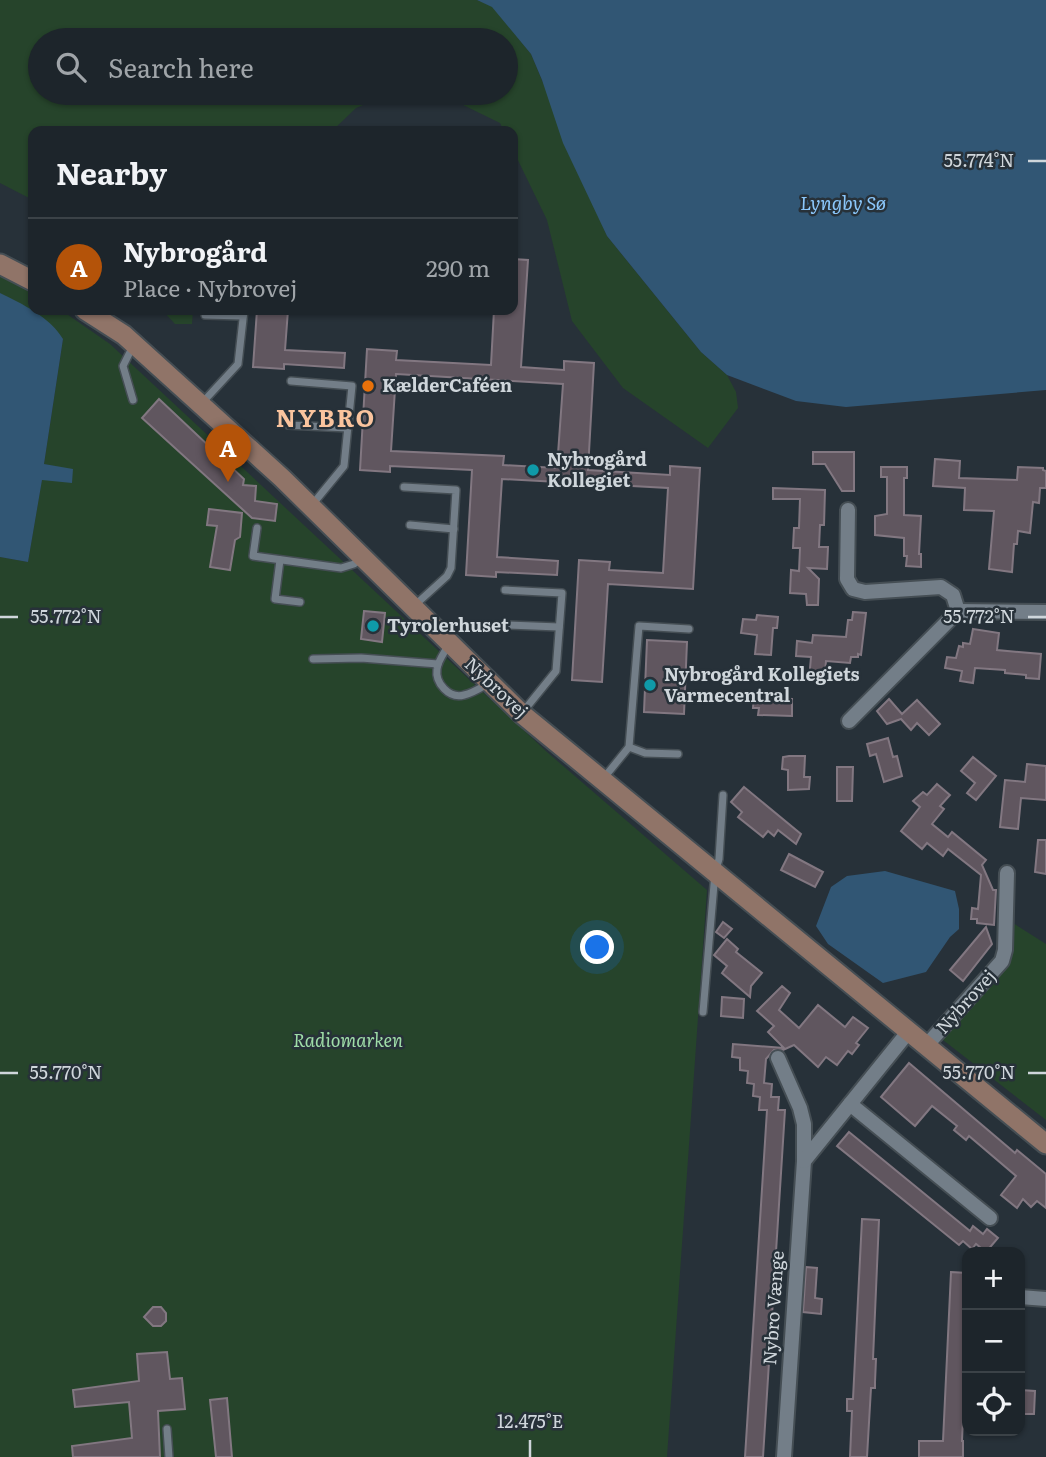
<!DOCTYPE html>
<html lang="en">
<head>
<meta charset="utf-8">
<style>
  :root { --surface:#1d252b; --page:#2a3137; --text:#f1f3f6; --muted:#a0a5a9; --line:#3b4247; --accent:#b45309 }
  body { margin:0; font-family:Literata,serif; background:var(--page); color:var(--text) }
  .controls { position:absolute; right:21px; bottom:21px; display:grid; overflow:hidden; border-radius:14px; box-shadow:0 2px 5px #0004 }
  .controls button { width:63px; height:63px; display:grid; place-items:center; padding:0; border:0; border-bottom:2px solid var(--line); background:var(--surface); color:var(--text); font:35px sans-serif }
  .you { position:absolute; left:598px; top:948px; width:24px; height:24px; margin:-18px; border:5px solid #fff; border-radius:50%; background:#1a73e8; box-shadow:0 0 0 10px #1a73e833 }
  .badge { display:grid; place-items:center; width:46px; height:46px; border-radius:50%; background:var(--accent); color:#fff; font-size:23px; font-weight:700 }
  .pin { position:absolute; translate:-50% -58px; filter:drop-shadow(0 2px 4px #0008) }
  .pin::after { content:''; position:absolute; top:37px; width:24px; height:21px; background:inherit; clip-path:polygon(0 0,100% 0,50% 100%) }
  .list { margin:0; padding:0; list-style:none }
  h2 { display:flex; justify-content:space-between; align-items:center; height:91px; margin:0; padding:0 28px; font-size:30px }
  h2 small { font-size:23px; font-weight:400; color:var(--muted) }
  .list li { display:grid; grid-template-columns:46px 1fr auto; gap:21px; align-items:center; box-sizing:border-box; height:98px; padding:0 28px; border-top:2px solid var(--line) }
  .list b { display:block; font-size:26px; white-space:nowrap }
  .list p { margin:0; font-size:23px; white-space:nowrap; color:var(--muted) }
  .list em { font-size:23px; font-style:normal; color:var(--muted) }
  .icon { flex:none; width:38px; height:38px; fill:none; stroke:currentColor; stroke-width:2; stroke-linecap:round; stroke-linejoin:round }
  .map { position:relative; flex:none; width:1046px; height:1457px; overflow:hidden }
  .search { position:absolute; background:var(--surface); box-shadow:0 2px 5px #0004; left:28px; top:28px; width:490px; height:77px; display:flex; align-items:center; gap:18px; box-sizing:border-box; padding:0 24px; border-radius:38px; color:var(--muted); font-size:26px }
  .panel { position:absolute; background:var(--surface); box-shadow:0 2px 5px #0004; left:28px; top:126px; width:490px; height:189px; border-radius:14px }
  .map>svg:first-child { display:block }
  .green { fill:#26442b; fill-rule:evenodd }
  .water { fill:#315674 }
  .building { fill:#60565f; stroke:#827781; stroke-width:2; fill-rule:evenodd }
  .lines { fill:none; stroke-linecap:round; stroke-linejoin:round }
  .lane-casing { stroke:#454e54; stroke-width:10 }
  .street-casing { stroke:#454e54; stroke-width:18 }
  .secondary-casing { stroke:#454e54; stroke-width:23 }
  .lane { stroke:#737e88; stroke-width:7 }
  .street { stroke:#737e88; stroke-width:14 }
  .secondary { stroke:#907468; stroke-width:19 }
  .ticks { fill:none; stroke:#cfd6db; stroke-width:2.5 }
  .food-dot { fill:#e8710a; stroke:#273139; stroke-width:2.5 }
  .culture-dot { fill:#0f9aa8; stroke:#273139; stroke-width:2.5 }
  .labels { text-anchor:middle; stroke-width:5; stroke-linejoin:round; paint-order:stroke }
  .poi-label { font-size:18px; font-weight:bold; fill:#cfd6db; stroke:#273139; text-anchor:start }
  .street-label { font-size:18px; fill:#cfd6db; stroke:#273139 }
  .park-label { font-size:18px; font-style:italic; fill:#9fdda8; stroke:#273139 }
  .water-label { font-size:19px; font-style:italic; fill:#8bc7fb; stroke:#273139 }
  .district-label { font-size:24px; font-weight:bold; letter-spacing:2px; fill:#fac49e; stroke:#273139 }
  .ticks-label { font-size:18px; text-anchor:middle; fill:#cfd6db; stroke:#273139; stroke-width:5; stroke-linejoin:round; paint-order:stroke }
</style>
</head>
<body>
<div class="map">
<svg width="1046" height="1457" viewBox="0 0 1046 1457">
  <rect width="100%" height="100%" fill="#273139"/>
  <!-- green -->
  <g class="green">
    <path d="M0 0H477L492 6 531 54 607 236 701 352 727 375 736 392 738 408 708 448 623 388 572 321 547 220 513 150V131H504L500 123 457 102 387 95 356 108 332 131H33V200L0 183ZM40 40H506V93H40Z"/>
    <path d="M0 276 33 294V310H61L110 344 547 752 707 890 667 1457H0V557L28 562 42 479 73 470 44 464 63 339 0 293Z"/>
    <path d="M162 310H193L192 324H175Z"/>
    <path d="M1013 923 1046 944V1120L943 1040 1005 969 1010 952Z"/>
  </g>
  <!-- water -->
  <g class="water">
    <path d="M477 0H1046V390L846 407 796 401 727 375 701 352 607 236 563 143 542 80 531 54 492 7Z"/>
    <path d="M0 293C21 303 51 318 63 339L44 464 73 469 72 483 42 480 28 562 0 557Z"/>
    <path d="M885 871 955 891 959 909V929L950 937 926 972 883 983 828 944 816 926 831 887 847 876Z"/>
  </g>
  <!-- building -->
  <g class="building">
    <path d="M513 259 528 260 521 367 564 370V361L594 363 588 470 670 475V466L700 468 693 589 608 584 602 682 572 680 579 560 610 562 609 570 663 573 668 488 502 479 497 557 558 561 557 575 496 572V577L466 575 472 470 390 466V472L360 470 367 349 397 351 396 360 491 365 494 310H513ZM396 374 563 384 557 468 503 465 504 456 391 451Z"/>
    <path d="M257 310H288L285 350 345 353 344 368 284 364V369L253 367Z"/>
    <path d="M159 399 244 479 243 485 256 486 255 501 277 504 275 521 252 518 142 418Z"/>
    <path d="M813 452H854V491H842L825 464H813Z"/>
    <path d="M935 459 960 461 959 478 1017 480 1018 467 1043 468V470L1046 471V488H1040L1039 503 1033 502 1030 533 1018 531 1017 544H1014L1012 572 989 569 994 511 964 510 965 488 933 486Z"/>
    <path d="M881 467H907V478H904V515L921 516 919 554H921V567L906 566 907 556H904V538L875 535V516L887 514V477H881Z"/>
    <path d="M773 488 825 490 824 525H820L819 547H828L827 569 808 568 819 579 818 605H807L806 594 790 593 791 570 799 571 800 548H793L794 528H799L800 499H773Z"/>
    <path d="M209 509 242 513 240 537 235 540 230 570 210 567 217 526 207 525Z"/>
    <path d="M364 611 385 613 382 642 361 639Z"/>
    <path d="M853 612 866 613 861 655 858 654V657H851L850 663 826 661 824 682 809 680 811 657 796 656 797 641 812 643 813 635 846 637 848 620H852Z"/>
    <path d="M757 615 778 617 777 628H773L771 655 755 654 757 635 741 633 743 619 756 620Z"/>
    <path d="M973 629 999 633 997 650 1041 654 1039 679 1026 678V675L1005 673V670L975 668 973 683 960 681 962 671 945 668 947 657 956 658 959 646 963 647V643L970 644Z"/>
    <path d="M647 640 687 642 684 714 644 712Z"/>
    <path d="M754 694 766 695V698L792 699V716L758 715 759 708H753Z"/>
    <path d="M889 699 902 714 917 700 940 724 929 735 917 723 911 730 901 719 887 724 877 711Z"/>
    <path d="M888 738 893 757 897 756 902 776 884 782 876 754 870 756 867 744Z"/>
    <path d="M789 756H805L804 777H810L809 789 788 790V770L782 769 783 757Z"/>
    <path d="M973 757 996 776 976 800 967 793 975 783 961 771Z"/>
    <path d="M1027 764 1046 766V800L1021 798 1018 829 1000 827 1005 780 1025 782Z"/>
    <path d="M837 767H853L852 801H837Z"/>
    <path d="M937 784 950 795 940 806 944 809 932 824 948 837 952 832 986 860 982 865 993 890H996L994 925 977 923V919H971L972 908 978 909 981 875 948 849 943 856 927 843 922 849 901 831 920 807 913 801 923 792 927 795Z"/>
    <path d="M744 787 801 834 796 844 778 830 774 836 768 831 763 837 738 817 742 812 731 802Z"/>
    <path d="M1038 840H1046V874L1035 872Z"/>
    <path d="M789 854 823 872 815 887 781 870Z"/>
    <path d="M723 922 732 929 724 938 716 932Z"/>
    <path d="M986 927 992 944 963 981 950 970Z"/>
    <path d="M727 939 738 949 736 952 762 973 751 986 750 997 722 973 727 966 714 955Z"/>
    <path d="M782 986 790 993 779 1010 799 1028 818 1005 845 1027 853 1017 868 1028 856 1043 859 1045 852 1054 848 1051 837 1065 826 1057 818 1067 794 1045 783 1050H774L766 1059 764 1083 772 1084 771 1097H779L778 1110H785L763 1457H745L767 1110H759L760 1097 753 1096 754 1084 747 1083 748 1071 740 1070V1058L732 1057 733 1044 784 1048 768 1032 774 1026 757 1011Z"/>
    <path d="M722 997 744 999 743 1018 721 1016Z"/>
    <path d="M909 1063 1015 1153 1017 1150 1046 1174V1208L1037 1201 1031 1207 1023 1199 1017 1208 1001 1195 1016 1176 969 1136 966 1140 954 1130 957 1126 932 1106 915 1126 881 1097Z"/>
    <path d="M849 1132 970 1231 973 1226 983 1234 987 1229 998 1238 986 1252 976 1244 972 1249 963 1241 959 1245 837 1146Z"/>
    <path d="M862 1219 879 1220 873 1359H876L875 1382V1388H871L867 1457H850L852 1411H847V1399H853Z"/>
    <path d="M806 1267 817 1268 815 1298 822 1299 821 1314 803 1312Z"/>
    <path d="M951 1272 967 1273V1328L962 1441H963V1457H919V1441H943Z"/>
    <path d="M153 1307H161L166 1313V1321L161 1326H153L144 1317Z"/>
    <path d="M167 1352 170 1379 182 1378 185 1409 158 1411 160 1457H73L72 1446 132 1438 129 1402 75 1407 73 1390 139 1381 137 1354Z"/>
    <path d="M1020 1390 1035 1391 1034 1414H1020Z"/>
    <path d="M227 1398 232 1457H216L210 1400Z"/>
  </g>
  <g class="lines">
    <defs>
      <g id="lane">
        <path d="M205 315 243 316"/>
        <path d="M291 381 352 386 344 466 312 505"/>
        <path d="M133 400 123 366 134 344"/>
        <path d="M202 403 238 364 244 310"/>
        <path d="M288 425 348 428"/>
        <path d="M404 487 456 490 451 568 447 576 414 606"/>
        <path d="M410 525 454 529"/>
        <path d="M257 528 253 556 341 568 354 564 363 557"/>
        <path d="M280 560 275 599 300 602"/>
        <path d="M505 590 562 593 556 671 522 713"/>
        <path d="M506 625 559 627"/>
        <path d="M449 644C445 652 438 660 437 669 435 683 449 699 464 695 473 693 482 687 489 683"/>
        <path d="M313 659 361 658 438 664"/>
        <path d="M629 747 645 753 678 754"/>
        <path d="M603 779 629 747 639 626 689 629"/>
        <path d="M703 1012 715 873 719 859 723 795"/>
        <path d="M167 1429 169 1457"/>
      </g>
      <g id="street">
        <path d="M848 510 847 579 853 589 865 592 941 587 953 595 958 611"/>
        <path d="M849 721 958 611 1046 612"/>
        <path d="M926 1046 1002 961 1005 950 1007 873"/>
        <path d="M778 1058 800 1108 804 1124V1161L784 1457"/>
        <path d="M850 1104 990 1218"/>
        <path d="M804 1161 909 1031"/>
        <path d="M1020 1297 1046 1299"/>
      </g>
      <g id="secondary">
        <path d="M0 264 33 281"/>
        <path d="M85 310 124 335 282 478 522 714 1046 1144"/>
      </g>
    </defs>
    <!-- lane casing -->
    <use href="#lane" class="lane-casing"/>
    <!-- street casing -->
    <use href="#street" class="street-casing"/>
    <!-- secondary casing -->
    <use href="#secondary" class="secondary-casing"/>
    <!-- lane -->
    <use href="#lane" class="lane"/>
    <!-- street -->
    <use href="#street" class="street"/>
    <!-- secondary -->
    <use href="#secondary" class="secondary"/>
  </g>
  <!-- ticks -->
  <path class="ticks" d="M1028 161H1046M0 617H18M1028 617H1046M0 1073H18M1028 1073H1046M530 1440V1457"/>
  <!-- markers -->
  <circle class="food-dot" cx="368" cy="386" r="7"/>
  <g class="culture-dot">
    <circle cx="533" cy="470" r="7"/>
    <circle cx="373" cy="626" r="7"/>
    <circle cx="650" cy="685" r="7"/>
  </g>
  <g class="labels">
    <!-- poi labels -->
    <g class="poi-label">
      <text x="382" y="392">KælderCaféen</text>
      <text x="547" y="466">Nybrogård<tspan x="547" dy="21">Kollegiet</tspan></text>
      <text x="387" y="632">Tyrolerhuset</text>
      <text x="664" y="681">Nybrogård Kollegiets<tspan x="664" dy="21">Varmecentral</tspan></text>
    </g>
    <!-- street labels -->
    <g class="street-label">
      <text transform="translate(496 688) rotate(43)" y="6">Nybrovej</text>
      <text transform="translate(966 1002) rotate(-48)" y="6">Nybrovej</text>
      <text transform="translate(774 1308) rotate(-86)" y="6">Nybro Vænge</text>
    </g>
    <!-- park labels -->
    <g class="park-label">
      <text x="348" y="1047">Radiomarken</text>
    </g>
    <!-- water labels -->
    <g class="water-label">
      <text x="843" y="210">Lyngby Sø</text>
    </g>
    <!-- district labels -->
    <g class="district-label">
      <text x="326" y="427">NYBRO</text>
    </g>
  </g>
  <g class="ticks-label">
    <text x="979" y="167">55.774°N</text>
    <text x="66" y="623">55.772°N</text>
    <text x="979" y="623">55.772°N</text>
    <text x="66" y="1079">55.770°N</text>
    <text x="979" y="1079">55.770°N</text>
    <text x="530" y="1428">12.475°E</text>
  </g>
</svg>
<div class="controls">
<button>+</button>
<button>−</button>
<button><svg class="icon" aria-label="locate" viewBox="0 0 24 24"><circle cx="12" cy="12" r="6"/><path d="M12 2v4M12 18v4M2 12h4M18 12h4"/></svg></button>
</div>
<div class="you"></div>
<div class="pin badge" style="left:228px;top:482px">A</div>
<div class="search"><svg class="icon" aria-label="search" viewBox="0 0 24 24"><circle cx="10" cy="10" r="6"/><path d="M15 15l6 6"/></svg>Search here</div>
<section class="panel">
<h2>Nearby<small></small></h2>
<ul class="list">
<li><span class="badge">A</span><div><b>Nybrogård</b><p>Place · Nybrovej</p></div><em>290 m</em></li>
</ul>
</section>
</div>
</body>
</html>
